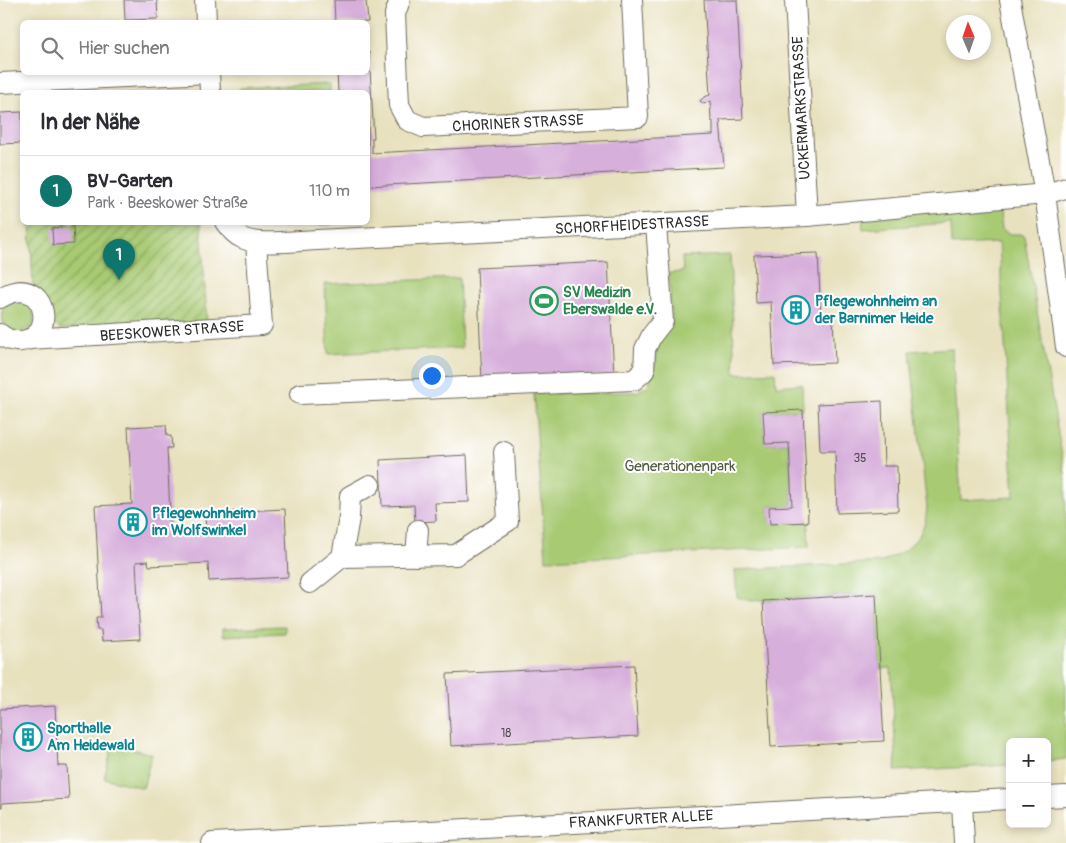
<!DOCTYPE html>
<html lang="de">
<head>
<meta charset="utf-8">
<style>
  :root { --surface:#fff; --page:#f2f2f3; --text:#2b2b33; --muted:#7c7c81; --line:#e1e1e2; --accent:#0f766e }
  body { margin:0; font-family:Pangolin,sans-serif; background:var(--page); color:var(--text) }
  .controls { position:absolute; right:15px; bottom:15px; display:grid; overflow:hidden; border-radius:8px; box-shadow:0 2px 8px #0003 }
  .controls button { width:45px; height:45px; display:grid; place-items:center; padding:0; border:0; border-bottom:1px solid var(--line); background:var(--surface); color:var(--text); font:25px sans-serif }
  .compass { position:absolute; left:946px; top:15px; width:45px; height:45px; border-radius:50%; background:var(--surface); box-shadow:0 2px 8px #0003; rotate:358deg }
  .you { position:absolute; left:431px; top:375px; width:18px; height:18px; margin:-12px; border:4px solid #fff; border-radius:50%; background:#1a73e8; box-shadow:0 0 0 8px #1a73e833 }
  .badge { display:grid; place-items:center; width:32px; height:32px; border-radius:50%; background:var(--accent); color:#fff; font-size:16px; font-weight:700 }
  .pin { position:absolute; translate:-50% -41px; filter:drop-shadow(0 1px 2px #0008) }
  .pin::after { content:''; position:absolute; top:26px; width:18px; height:15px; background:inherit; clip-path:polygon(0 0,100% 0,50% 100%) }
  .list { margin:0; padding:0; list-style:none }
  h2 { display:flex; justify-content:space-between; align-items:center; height:65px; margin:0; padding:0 20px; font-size:21px }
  h2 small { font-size:16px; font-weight:400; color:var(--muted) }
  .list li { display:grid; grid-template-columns:32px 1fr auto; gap:15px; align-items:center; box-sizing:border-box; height:70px; padding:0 20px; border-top:1px solid var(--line) }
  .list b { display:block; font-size:19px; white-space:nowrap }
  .list p { margin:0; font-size:16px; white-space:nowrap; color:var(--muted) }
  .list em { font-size:16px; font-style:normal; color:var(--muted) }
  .icon { flex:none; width:28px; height:28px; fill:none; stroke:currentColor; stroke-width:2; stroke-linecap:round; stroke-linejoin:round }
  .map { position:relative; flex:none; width:1066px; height:843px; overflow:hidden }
  .search { position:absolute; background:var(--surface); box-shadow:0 2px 8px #0003; left:20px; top:20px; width:350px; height:55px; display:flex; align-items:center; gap:12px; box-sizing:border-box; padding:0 18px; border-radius:8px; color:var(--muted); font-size:19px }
  .panel { position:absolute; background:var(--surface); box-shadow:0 2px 8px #0003; left:20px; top:90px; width:350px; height:135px; border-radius:8px }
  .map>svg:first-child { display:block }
  .green { fill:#a8ca73; stroke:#6a7a4f }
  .garden { fill:url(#garden-furrows); stroke:#6a7a4f }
  .building { fill:#d7afdb }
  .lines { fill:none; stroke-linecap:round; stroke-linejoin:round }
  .minor-casing { stroke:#6d6b5e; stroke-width:22 }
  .minor { stroke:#fff; stroke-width:20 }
  .labels { text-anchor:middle; stroke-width:4; stroke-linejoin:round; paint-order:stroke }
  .number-label { font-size:12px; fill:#564c57 }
  .street-label { font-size:15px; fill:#2b2b2b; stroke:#fff }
  .leisure-label { font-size:15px; font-weight:bold; fill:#27864d; stroke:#fff; text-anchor:start }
  .culture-label { font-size:15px; font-weight:bold; fill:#0d838f; stroke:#fff; text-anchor:start }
  .park-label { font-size:15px; fill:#505b41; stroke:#fff }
</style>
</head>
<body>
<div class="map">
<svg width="1066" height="843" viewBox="0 0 1066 843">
  <defs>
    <pattern id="garden-furrows" width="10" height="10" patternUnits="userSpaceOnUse" patternTransform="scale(1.25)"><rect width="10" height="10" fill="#a8ca73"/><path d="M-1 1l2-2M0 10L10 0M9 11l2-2" fill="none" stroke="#89a45f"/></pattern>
  </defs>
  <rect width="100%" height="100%" fill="#fff"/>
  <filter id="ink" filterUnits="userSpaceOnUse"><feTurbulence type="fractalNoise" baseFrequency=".02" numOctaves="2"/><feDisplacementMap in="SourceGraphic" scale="10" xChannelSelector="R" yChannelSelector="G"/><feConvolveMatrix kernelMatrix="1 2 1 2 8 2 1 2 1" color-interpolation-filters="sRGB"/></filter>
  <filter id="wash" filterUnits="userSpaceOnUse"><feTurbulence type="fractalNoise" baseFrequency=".0096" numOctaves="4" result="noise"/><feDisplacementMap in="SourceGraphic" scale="20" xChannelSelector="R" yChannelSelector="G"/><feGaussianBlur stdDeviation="1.12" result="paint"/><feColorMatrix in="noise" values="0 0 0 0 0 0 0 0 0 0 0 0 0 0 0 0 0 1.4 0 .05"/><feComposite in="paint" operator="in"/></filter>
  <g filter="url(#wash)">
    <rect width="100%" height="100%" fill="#e8e1be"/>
    <!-- green -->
    <g class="green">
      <path d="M330 84V92H236L240 88Z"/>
      <path d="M999 203 1002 229 1010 234H1020L1024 236 1066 479V759L1047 761V742H1010V765L895 771 896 755 891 668 880 669 876 594 750 601 737 597 735 570 882 562 907 549 919 536 925 523 927 508 910 351 952 348 961 500 1014 497 999 243 952 245 951 223 863 229 862 215Z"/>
      <path d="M249 223H333L330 225 257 228Z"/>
      <path d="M730 255 735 374 775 372 776 386 802 384 803 410 763 412 765 444 789 443 792 506 769 507 770 523 808 522 809 547 546 560 534 394 636 392 648 386 655 365 659 337 672 326 669 273 683 272 682 257Z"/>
      <path d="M459 278 462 348 328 354 325 284Z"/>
      <path d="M8 300 32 302 34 325 18 334C13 331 6 329 3 324 0 316 2 307 8 300Z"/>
      <path d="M285 626V633L223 636V628Z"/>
      <path d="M113 744 152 754 143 788 104 778Z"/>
    </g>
    <!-- garden -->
    <path class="garden" d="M30 223H201L207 323 60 329 50 321 33 288Z"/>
    <g id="blocks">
      <!-- building -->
      <g class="building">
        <path d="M124 0H157L158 19 125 20Z"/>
        <path d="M334 0H366L368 22H335Z"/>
        <path d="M704 0H737L743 119 720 120 724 167 368 186V92H338L337 72H368V52H369L374 138H372V153L713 135V121H711L710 101 704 104 700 101 704 97 710 95Z"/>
        <path d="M22 112V143L0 144V113Z"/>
        <path d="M73 226 74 244 53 245 52 228Z"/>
        <path d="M818 253 821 318 833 317 835 363 774 365 771 302 756 303 754 255Z"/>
        <path d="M608 262 614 375 482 381 477 268Z"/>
        <path d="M882 401 884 466H897L898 511 837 513 835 451H820L818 404Z"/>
        <path d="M803 410 808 522 770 524 769 507 792 506 789 443 765 444 763 412Z"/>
        <path d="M166 425 167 436H171L172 448H167L171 537 206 535 205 513 285 509 288 577 209 581 208 563 149 566 148 561 136 562 140 639 102 641 101 630H97L96 618H101L95 506 132 504 128 427Z"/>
        <path d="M467 455 469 502 435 503 436 521 415 522 414 505 382 506 380 460Z"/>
        <path d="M876 594 884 741 771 747 763 601Z"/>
        <path d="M634 665 638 736 451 746 447 674Z"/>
        <path d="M55 706 58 766H67L69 799 2 803V807H0V709Z"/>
      </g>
    </g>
  </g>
  <g filter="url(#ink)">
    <use href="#blocks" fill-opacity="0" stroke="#6d6b5e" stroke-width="1"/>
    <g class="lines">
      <defs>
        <g id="minor">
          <path d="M205 0 206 22"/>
          <path d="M400 0 395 14 399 105 407 120 423 127 638 117 632 0"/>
          <path d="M795 0 807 216"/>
          <path d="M1010 0 1045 194 1066 347"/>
          <path d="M209 72 210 92"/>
          <path d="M0 83 209 73"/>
          <path d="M225 222C230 229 235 235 242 238 258 246 298 241 317 240L807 216 1045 194 1066 188"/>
          <path d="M0 298C4 296 9 293 14 292 47 284 56 338 21 341 13 342 6 339 0 334"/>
          <path d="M29 339 262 325 256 242"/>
          <path d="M300 394 634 380 644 371 645 349 652 335 663 321 656 224"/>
          <path d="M416 556 418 530"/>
          <path d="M342 557 349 518 350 496 370 485"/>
          <path d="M310 583 342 557 456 555 508 521 504 452"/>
          <path d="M1047 797 1066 796"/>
          <path d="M962 801 964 843"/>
          <path d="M212 843 1010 799"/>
        </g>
      </defs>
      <!-- minor casing -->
      <use href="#minor" class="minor-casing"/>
      <!-- minor -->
      <use href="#minor" class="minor"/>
    </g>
  </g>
  <!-- icons -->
  <defs>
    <symbol id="stadium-ring" viewBox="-11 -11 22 22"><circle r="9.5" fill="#fff" stroke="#2e9e5b" stroke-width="1.5"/><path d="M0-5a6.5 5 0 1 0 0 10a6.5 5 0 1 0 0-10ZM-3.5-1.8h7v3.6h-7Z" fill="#2e9e5b"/></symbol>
    <symbol id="building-ring" viewBox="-11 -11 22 22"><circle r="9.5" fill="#fff" stroke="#0f9aa8" stroke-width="1.5"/><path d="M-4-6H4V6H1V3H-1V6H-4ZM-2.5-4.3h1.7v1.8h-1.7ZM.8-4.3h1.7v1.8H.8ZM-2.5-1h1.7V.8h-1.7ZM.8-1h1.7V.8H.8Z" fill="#0f9aa8"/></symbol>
  </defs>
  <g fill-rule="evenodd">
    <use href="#stadium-ring" x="528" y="285" width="32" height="32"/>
    <use href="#building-ring" x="780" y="294" width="32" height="32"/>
    <use href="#building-ring" x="117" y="506" width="32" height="32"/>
    <use href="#building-ring" x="12" y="721" width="32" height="32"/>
  </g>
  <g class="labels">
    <!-- number labels -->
    <g class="number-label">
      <text x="860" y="462">35</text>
      <text x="506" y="737">18</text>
    </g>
    <!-- street labels -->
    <g class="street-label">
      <text transform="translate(801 108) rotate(-93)" y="5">UCKERMARKSTRASSE</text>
      <text transform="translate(518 123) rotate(-3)" y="5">CHORINER STRASSE</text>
      <text transform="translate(632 225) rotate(-3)" y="5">SCHORFHEIDESTRASSE</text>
      <text transform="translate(172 331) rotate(-4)" y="5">BEESKOWER STRASSE</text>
      <text transform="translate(641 819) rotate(-3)" y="5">FRANKFURTER ALLEE</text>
    </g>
    <!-- leisure labels -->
    <g class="leisure-label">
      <text x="563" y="297">SV Medizin<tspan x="563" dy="17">Eberswalde e.V.</tspan></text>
    </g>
    <!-- culture labels -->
    <g class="culture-label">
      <text x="815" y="306">Pflegewohnheim an<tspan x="815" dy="17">der Barnimer Heide</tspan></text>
      <text x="152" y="518">Pflegewohnheim<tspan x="152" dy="17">im Wolfswinkel</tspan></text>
      <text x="47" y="733">Sporthalle<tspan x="47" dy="17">Am Heidewald</tspan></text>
    </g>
    <!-- park labels -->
    <g class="park-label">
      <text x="680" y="471">Generationenpark</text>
    </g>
  </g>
</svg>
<div class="controls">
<button>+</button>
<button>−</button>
</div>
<svg class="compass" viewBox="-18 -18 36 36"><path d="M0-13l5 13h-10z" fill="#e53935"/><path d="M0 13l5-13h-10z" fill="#7c7c81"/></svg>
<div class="you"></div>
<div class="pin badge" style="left:119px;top:280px">1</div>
<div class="search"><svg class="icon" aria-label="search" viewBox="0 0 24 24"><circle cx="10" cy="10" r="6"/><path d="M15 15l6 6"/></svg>Hier suchen</div>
<section class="panel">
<h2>In der Nähe<small></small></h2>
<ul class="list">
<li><span class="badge">1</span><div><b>BV-Garten</b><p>Park · Beeskower Straße</p></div><em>110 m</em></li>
</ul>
</section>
</div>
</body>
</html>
